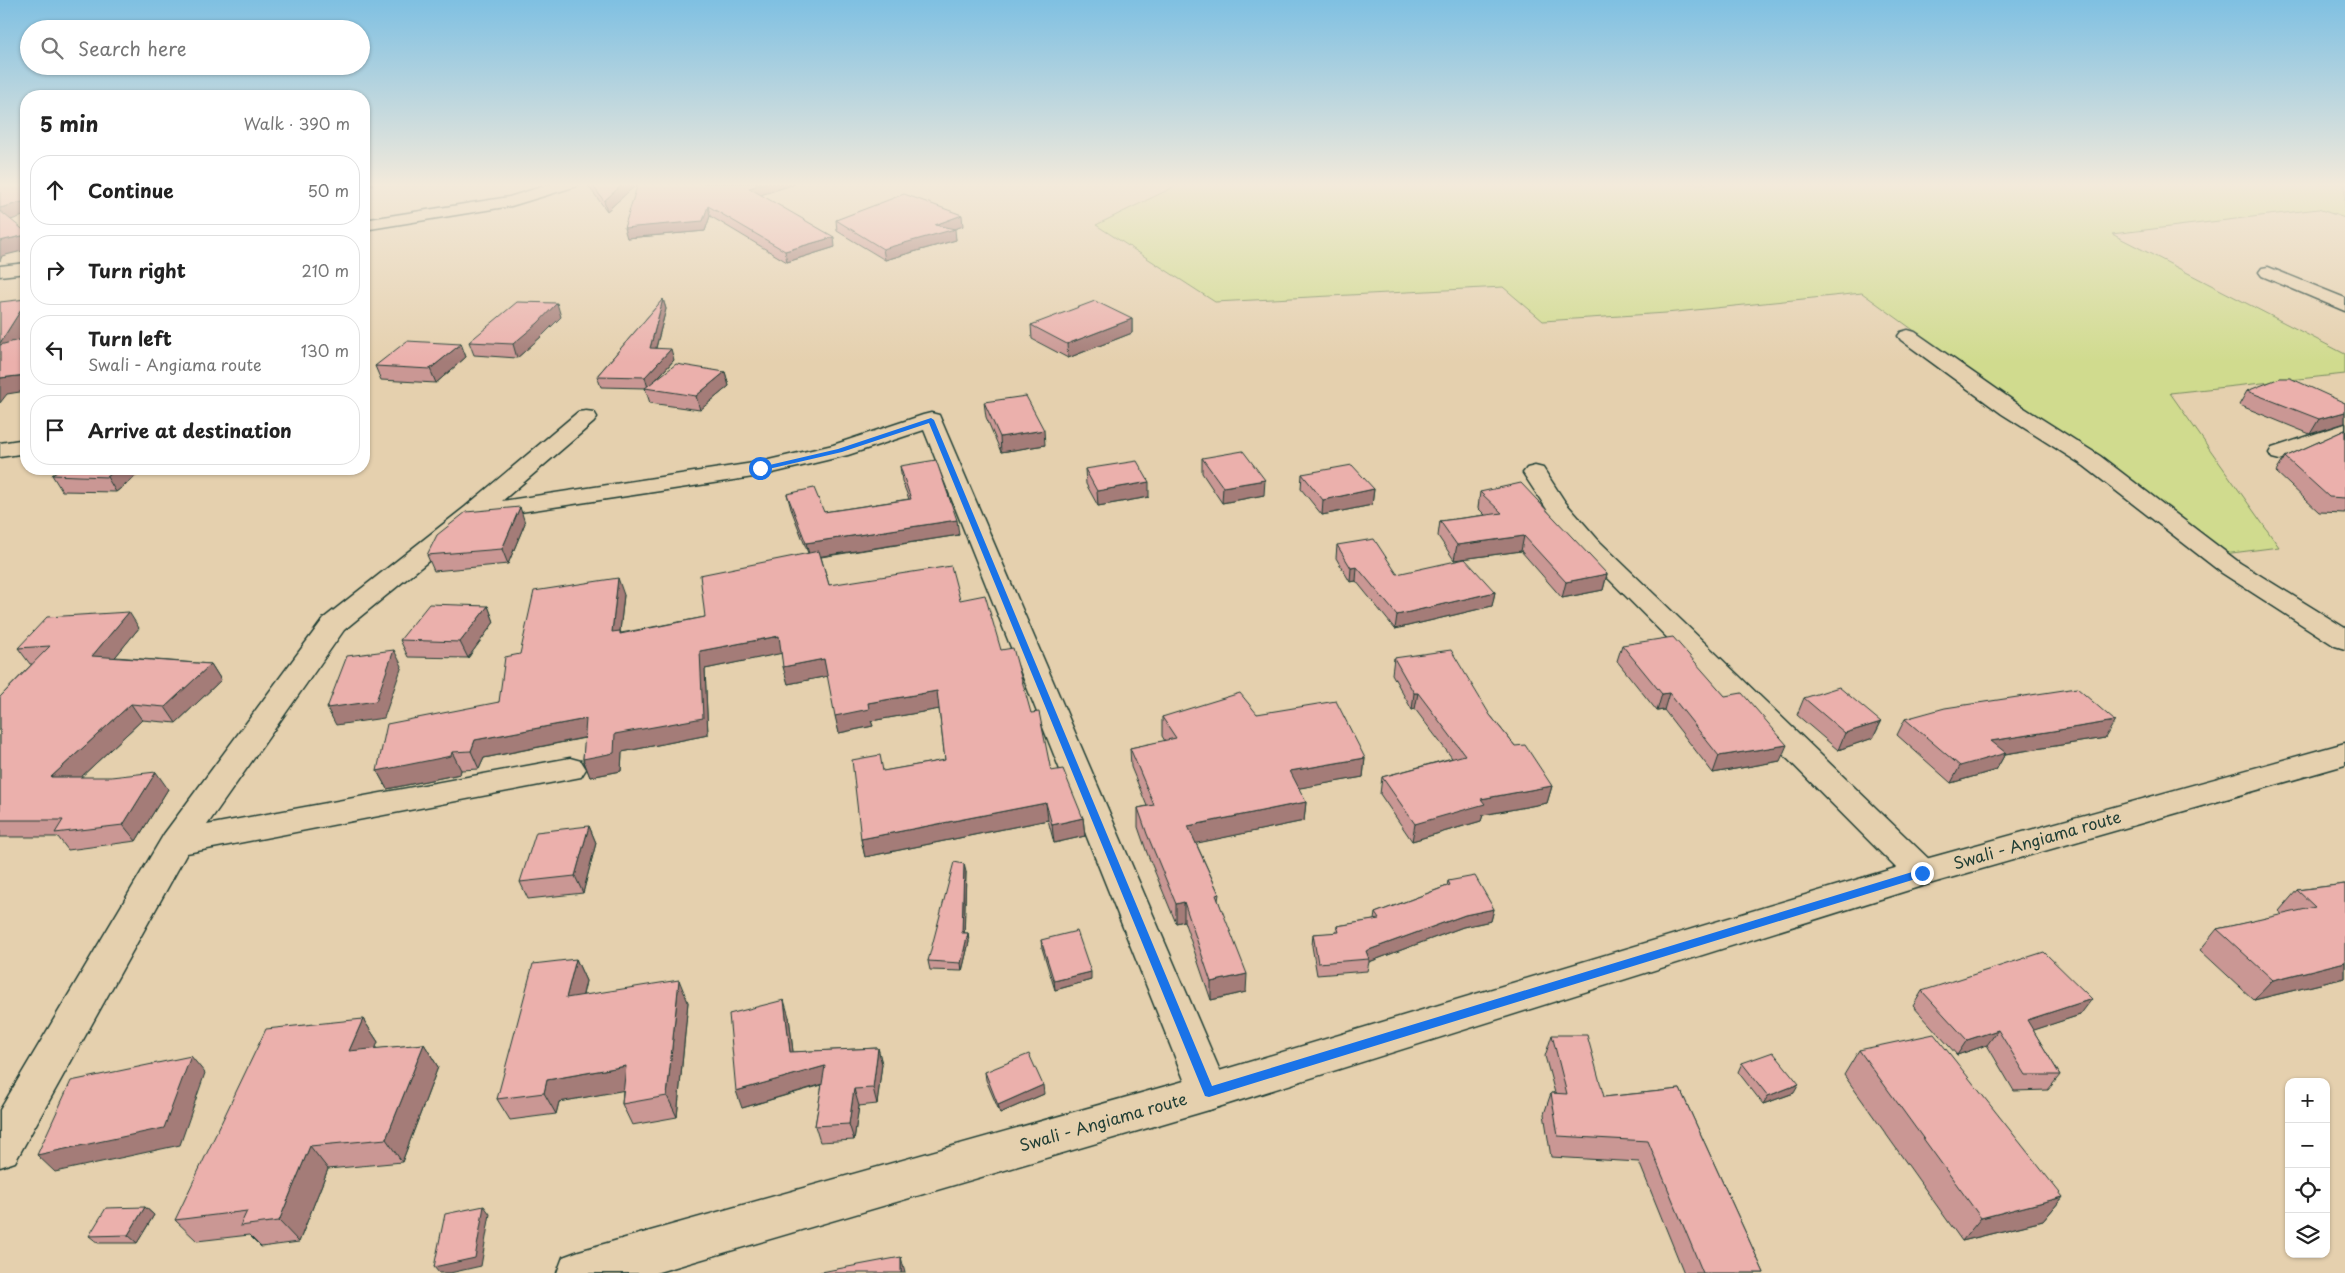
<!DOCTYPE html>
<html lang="en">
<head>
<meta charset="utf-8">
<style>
  :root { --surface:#fff; --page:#f2f2f2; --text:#222; --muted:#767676; --line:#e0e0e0 }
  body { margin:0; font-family:"Playpen Sans",sans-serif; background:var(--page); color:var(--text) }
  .controls { position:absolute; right:15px; bottom:15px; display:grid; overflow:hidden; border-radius:10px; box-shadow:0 1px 4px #0004 }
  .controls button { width:45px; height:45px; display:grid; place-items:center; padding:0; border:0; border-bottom:1px solid var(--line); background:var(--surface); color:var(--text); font:25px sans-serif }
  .stop { position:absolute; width:15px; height:15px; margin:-11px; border:4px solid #1a73e8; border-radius:50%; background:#fff }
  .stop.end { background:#1a73e8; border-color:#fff; box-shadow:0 1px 5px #0008 }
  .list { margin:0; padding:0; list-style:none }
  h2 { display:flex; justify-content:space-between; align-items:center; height:65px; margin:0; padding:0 20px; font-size:21px }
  h2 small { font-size:16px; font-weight:400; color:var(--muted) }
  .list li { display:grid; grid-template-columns:32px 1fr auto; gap:15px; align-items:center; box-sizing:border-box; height:70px; margin:0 10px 10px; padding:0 10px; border:1px solid var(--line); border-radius:20px }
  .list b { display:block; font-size:19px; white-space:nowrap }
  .list p { margin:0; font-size:16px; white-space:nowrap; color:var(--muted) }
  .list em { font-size:16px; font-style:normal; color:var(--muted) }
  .icon { flex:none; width:28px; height:28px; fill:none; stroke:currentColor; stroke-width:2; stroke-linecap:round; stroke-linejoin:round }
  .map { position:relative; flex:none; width:2345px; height:1273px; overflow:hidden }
  .search { position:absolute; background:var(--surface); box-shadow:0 1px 4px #0004; left:20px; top:20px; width:350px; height:55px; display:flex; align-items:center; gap:12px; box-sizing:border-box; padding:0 18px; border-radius:28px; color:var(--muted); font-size:19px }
  .panel { position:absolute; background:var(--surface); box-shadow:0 1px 4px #0004; left:20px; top:90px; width:350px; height:385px; border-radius:20px }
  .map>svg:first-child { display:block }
  .green { fill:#d0db8e; stroke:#788c61 }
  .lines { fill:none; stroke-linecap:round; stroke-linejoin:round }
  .street-casing { stroke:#1f3d34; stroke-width:3 }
  .secondary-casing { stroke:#1f3d34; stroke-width:3 }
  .street { fill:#e5d0ae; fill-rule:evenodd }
  .secondary { fill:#e5d0ae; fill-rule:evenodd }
  .wall { fill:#ca9794; stroke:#1f3d34 }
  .shaded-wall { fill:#a47b78; stroke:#1f3d34 }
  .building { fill:#ebb0ac; stroke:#1f3d34 }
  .route { fill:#1a73e8 }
  .labels { text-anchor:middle; stroke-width:4.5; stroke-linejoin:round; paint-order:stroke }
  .near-street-label { font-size:16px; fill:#1f3d34; stroke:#e5d0ae }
</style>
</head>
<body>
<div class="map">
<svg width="2345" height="1273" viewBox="0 0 2345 1273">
  <rect width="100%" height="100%" fill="#e5d0ae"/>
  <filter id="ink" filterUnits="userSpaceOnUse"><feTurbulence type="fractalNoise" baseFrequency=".02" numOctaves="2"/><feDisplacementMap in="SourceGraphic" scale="10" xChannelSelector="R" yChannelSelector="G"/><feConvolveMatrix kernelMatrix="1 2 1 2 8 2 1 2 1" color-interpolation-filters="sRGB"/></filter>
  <g filter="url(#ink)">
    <!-- green -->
    <path class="green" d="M1182 183H2345V218L2318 209 2112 234 2345 354V374L2170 393 2279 547 2224 554 1862 293 1666 313 1543 321 1503 287 1215 302 1096 225Z"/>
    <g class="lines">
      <defs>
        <g id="street">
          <path d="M554 183H579L577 186 511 206 364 230V220L509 197Z"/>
          <path d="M26 263V273L0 276V266Z"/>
          <path d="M2268 267 2345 298V311L2262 276 2259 272 2262 268Z"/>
          <path d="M1908 330 1915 332 2018 404 2100 456 2240 563 2345 628V649L2335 646 2222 573 2084 466 2002 414 1901 340 1898 336 1901 332Z"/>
          <path d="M586 411 594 412 597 417 594 422 502 501 760 462 833 445 923 415 931 413 939 415 1229 1092 1223 1105 1209 1110 1195 1105 1189 1092 924 430 848 455 760 476 481 518 344 630 207 825 570 758 581 761 586 769 581 777 187 853 15 1162 0 1167V1110L164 834 324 618 465 507 578 412Z"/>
          <path d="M2345 424V438L2280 460 2272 458 2269 453 2272 448Z"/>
          <path d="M26 439V453L0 457V443Z"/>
          <path d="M1535 466 1543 468 1565 502 1600 542 1934 864 1939 873 1934 882 1922 886 1910 882 1582 552 1548 511 1523 473 1527 468Z"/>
        </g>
        <path id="secondary" d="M2345 743V765L1922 886 1209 1110 655 1273H557L563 1257 579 1251 1209 1074 1922 860Z"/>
      </defs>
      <!-- street casing -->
      <use href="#street" class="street-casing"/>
      <!-- secondary casing -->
      <use href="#secondary" class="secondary-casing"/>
      <!-- street -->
      <use href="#street" class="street"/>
      <!-- secondary -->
      <use href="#secondary" class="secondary"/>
    </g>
    <!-- wall -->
    <g class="wall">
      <path d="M586 183H638L607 211Z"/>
      <path d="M638 183H798L760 195 835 247 787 262 710 216 705 231 627 238Z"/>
      <path d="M836 220 963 226 954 229 956 240 885 260 837 231Z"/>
      <path d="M663 299 666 309 656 348 674 360 654 382 725 372 729 386 700 410 650 403 645 388H646L601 387 597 376Z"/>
      <path d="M561 317 542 336 517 358 474 355 469 342Z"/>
      <path d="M1132 319V333L1068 358 1032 339 1031 325Z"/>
      <path d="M461 344 466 357 436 383 381 380 375 366Z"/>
      <path d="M2247 391 2345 403V423L2310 434 2239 405Z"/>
      <path d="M984 402 1045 445 1001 452 986 417Z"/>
      <path d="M2345 430V513L2319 512 2276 472 2285 457Z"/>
      <path d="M1202 458 1264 495 1222 503 1202 473Z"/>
      <path d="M900 466 959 535 821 557 829 585 960 600 1001 650 1031 713 1051 771 1083 818 1085 836 1054 843 1048 820 865 857 861 839 884 771 945 760 939 709 871 721 873 726 839 733 828 676 788 684 781 653 705 669 708 735 622 752 621 771 590 777 583 759 585 738 484 758 479 769 461 770 460 774 387 789 377 771 499 702 520 654 624 595 620 631 621 633 705 617 808 553 791 509 787 494 824 512 909 499 902 481Z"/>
      <path d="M62 469H145L116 492 62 491 52 475Z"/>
      <path d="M1085 469 1149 497 1098 506 1086 484Z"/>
      <path d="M1302 474 1374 489 1372 505 1322 515 1301 489Z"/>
      <path d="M1480 492 1607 574 1603 590 1562 598 1521 551 1454 560 1438 536 1440 521 1485 515 1478 508Z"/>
      <path d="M525 523 508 564 434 571 427 555Z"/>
      <path d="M1337 545 1397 574 1495 592 1492 606 1395 629 1356 581 1350 582 1336 558Z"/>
      <path d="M488 606 494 622 468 658 408 657 400 640Z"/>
      <path d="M139 628 115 657 211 664 221 680 176 723 142 720 81 777 168 789 136 841 68 850 58 837H0V697L32 664H30L18 648Z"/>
      <path d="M1622 645 1780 761 1713 773 1664 710 1657 711 1617 661Z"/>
      <path d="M1394 658 1490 715 1515 746 1552 786 1547 803 1483 815 1481 821 1412 841 1380 794 1382 777 1452 758 1415 709 1412 710 1392 674Z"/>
      <path d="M1804 698 1881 722 1873 738 1838 750 1797 715Z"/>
      <path d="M1257 714 1365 758 1363 777 1298 788 1306 802 1304 821 1196 843 1219 894 1218 900 1246 992 1211 1000 1184 921 1176 923 1147 853 1138 827V808L1147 806 1131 767 1130 748 1165 741 1162 736V717Z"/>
      <path d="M1905 719 2105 738 2005 754 1996 770 1951 783 1897 735Z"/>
      <path d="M589 826 596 843 583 893 528 899 520 882Z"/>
      <path d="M966 872 964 933H968L969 942 962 971 930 970 928 961Z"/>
      <path d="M1448 881 1494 909 1491 921 1463 927 1369 962 1367 971 1317 975 1312 946 1313 934 1336 933 1337 926 1374 920 1375 913 1447 886Z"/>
      <path d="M2345 884V978L2254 1000 2200 950 2217 929 2282 915 2279 911 2297 890Z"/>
      <path d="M1041 940 1091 980 1055 990 1042 948Z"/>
      <path d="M576 959 586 981 583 995 688 1002 677 1117 632 1125 622 1104 623 1090 559 1102 556 1114 510 1120 497 1099Z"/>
      <path d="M1922 991 2080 1015 2033 1030 2060 1075 2048 1090 2014 1091 1987 1045 1957 1055 1913 1006Z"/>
      <path d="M789 1017 793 1052 878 1048 882 1064 877 1104 859 1106 854 1140 820 1142 815 1126 822 1085 742 1108Z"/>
      <path d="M363 1019 378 1042 375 1049 424 1044 438 1067 402 1162 328 1169 299 1242 261 1247 249 1235 197 1241 175 1220Z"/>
      <path d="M1552 1035 1604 1097 1680 1089 1764 1273H1684L1639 1162 1551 1157 1544 1114 1551 1093H1555L1545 1056Z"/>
      <path d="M1859 1050 2063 1197 2043 1221 1962 1241 1844 1075Z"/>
      <path d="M1742 1063 1794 1093 1763 1104 1738 1072Z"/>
      <path d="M985 1072 1044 1094 1000 1113 986 1080Z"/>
      <path d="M145 1207 154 1215 137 1243H98L89 1236Z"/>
    </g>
    <!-- shaded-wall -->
    <g class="shaded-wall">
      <path d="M364 183H372L373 185 364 188Z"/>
      <path d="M624 183H638L607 211 604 201Z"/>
      <path d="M765 183H798L751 198 749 188Z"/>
      <path d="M26 201V215L5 222 0 213V208Z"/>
      <path d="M708 206 710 216 705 231 627 238 624 228Z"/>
      <path d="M962 215 963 226 952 230 955 229 956 240 885 260 883 249 935 225Z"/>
      <path d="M26 235V250L2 256 0 261V241Z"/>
      <path d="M834 237 835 247 787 262 785 251Z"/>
      <path d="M663 299 666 309 653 359 650 348Z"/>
      <path d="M26 302V330L8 359 0 346V343Z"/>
      <path d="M557 303 561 317 542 336 517 358 513 344Z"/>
      <path d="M1132 319V333L1068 358 1067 344Z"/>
      <path d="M461 344 466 357 436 383 430 369Z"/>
      <path d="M671 349 674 360 648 388 645 377Z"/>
      <path d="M725 372 729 386 700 410 696 396Z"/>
      <path d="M26 375V391L7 394 0 403V378Z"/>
      <path d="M2345 412V423L2310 434 2319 419Z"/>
      <path d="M1044 430 1045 445 1001 452 1000 437Z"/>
      <path d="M117 469H145L116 492 107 477Z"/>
      <path d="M1265 480 1264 495 1222 503 1223 487Z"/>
      <path d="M1149 482V497L1098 506 1097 491Z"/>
      <path d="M1374 489 1372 505 1322 515 1323 500Z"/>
      <path d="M520 507 525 523 508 564 502 549Z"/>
      <path d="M957 520 959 535 810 558 806 543Z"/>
      <path d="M1524 536 1521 551 1454 560 1457 545Z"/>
      <path d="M1357 567 1356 581 1350 582 1351 568Z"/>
      <path d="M1607 574 1603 590 1562 598 1566 582Z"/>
      <path d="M618 578 624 595 620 631 626 648 612 632Z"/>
      <path d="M1495 592 1492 606 1395 629 1397 615Z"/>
      <path d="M488 606 494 622 468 658 460 642Z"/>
      <path d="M129 612 139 628 103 672 92 656Z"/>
      <path d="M779 636 783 653 705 669 708 735 622 752 621 771 590 777 583 759 615 734 700 651Z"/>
      <path d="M394 650 402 666 384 718 336 725 327 708Z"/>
      <path d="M824 659 828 676 788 684 783 667Z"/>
      <path d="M211 664 221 680 176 723 165 707Z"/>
      <path d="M937 691 940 709 871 721 873 726 839 733 835 716 868 703Z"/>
      <path d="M1414 693H1418L1415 709 1412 710Z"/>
      <path d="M1669 693 1664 710 1657 711 1662 694Z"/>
      <path d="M131 704 142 720 64 793 51 777Z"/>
      <path d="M586 719 593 736 484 758 479 769 471 751 475 740Z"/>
      <path d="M2115 721 2105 738 2005 754 1996 770 1951 783 1960 766 1991 741Z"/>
      <path d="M1881 722 1873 738 1838 750 1845 733Z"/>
      <path d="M1787 745 1780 761 1713 773 1719 756Z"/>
      <path d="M452 752 461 770 460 774 387 789 377 771Z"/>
      <path d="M1365 758 1363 777 1289 790 1290 771Z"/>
      <path d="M156 772 168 789 136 841 123 825Z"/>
      <path d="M1552 786 1547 803 1483 815 1481 821 1412 841 1415 824 1481 799Z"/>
      <path d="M1306 802 1304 821 1188 845V826Z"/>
      <path d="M1046 803 1048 820 865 857 861 839Z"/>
      <path d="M1083 818 1085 836 1054 843 1052 825Z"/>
      <path d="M589 826 596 843 583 893 575 876Z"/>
      <path d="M964 864 966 872 964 941 962 933Z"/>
      <path d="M1184 902V921L1176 923V904Z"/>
      <path d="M1494 909 1491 921 1463 927 1369 962V959L1366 951 1465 915Z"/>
      <path d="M968 933 969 942 962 971 961 963Z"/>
      <path d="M576 959 586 981 577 1020 566 998Z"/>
      <path d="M2345 962V978L2254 1000 2273 980Z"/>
      <path d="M1091 972V980L1055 990 1054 981Z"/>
      <path d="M1247 974 1246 992 1211 1000V982Z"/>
      <path d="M679 980 688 1002 677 1117 667 1096Z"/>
      <path d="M2092 999 2080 1015 2016 1036 2027 1020Z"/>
      <path d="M784 1000 789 1017 795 1069 790 1052Z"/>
      <path d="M363 1019 378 1042 366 1074 349 1051Z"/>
      <path d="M1998 1030 1987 1045 1957 1055 1967 1040Z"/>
      <path d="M424 1044 438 1067 402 1162 386 1139Z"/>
      <path d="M878 1048 882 1064 877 1104 873 1088Z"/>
      <path d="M191 1056 205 1073 180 1145 55 1172 37 1155Z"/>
      <path d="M626 1066 637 1088 559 1102 556 1114 544 1093 547 1080Z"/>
      <path d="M825 1066 830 1082 742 1108 736 1091Z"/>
      <path d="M1799 1084 1794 1093 1763 1104 1768 1096Z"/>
      <path d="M1043 1085 1044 1094 1000 1113 998 1105Z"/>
      <path d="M854 1089 859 1106 854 1140 849 1124Z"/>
      <path d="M310 1146 328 1169 299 1242 279 1221Z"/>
      <path d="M2063 1197 2043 1221 1962 1241 1981 1218Z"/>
      <path d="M484 1206 490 1214 481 1266 450 1273H439L434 1267Z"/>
      <path d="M145 1207 154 1215 137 1243 128 1235Z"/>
      <path d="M901 1257 905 1273H901Z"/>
    </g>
    <!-- building -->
    <g class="building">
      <path d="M0 183H26V201L0 208Z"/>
      <path d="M591 183H624L604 201Z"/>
      <path d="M638 183H765L749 188 834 237 785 251 708 206 703 221 624 228Z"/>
      <path d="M904 194 962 215 935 225 955 229 883 249 836 220Z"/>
      <path d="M0 211 26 232V235L0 241Z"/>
      <path d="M26 299V302L0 343V302Z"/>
      <path d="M663 299 650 348 671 349 645 377 597 376Z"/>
      <path d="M1095 301 1132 319 1067 344 1031 325Z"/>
      <path d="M517 302 557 303 538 323 513 344 469 342Z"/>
      <path d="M26 338V375L0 378V345Z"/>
      <path d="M407 341 461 344 430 369 375 366Z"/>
      <path d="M676 364 725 372 696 396 645 388Z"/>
      <path d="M2280 378H2290L2345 403V412L2319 419 2247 391Z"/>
      <path d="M1026 396 1044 430 1000 437 984 402Z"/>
      <path d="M2345 430V498L2329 497 2285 457Z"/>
      <path d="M1243 451 1265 480 1223 487 1202 458Z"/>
      <path d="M936 460 957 520 806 543 787 494 814 488 824 512 911 499 900 466Z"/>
      <path d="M1137 461 1149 482 1097 491 1085 469Z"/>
      <path d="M1352 465 1374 489 1323 500 1302 474Z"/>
      <path d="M62 469H117L107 477 52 475Z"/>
      <path d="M1521 483 1607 574 1566 582 1524 536 1457 545 1440 521 1502 513 1480 492Z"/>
      <path d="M520 507 502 549 427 555 437 535 466 512Z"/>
      <path d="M1374 539 1397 574 1465 559 1495 592 1397 615 1357 567 1351 568 1337 545Z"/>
      <path d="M819 551 829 585 951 566 960 600 985 595 1001 650 1013 648 1031 713 1039 712 1051 771 1063 769 1083 818 1052 825 1046 803 861 839 852 760 880 755 883 771 945 760 937 691 868 703 869 709 835 716 824 659 783 667 779 636 700 651 703 718 615 734 614 753 583 759 586 719 475 740 471 751 452 752 451 756 377 771 387 724 499 702 505 657 520 654 534 591 618 578 612 632 620 631V634L705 617 700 575Z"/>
      <path d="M429 604 488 606 460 642 400 640Z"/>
      <path d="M129 612 92 656 211 664 165 707 131 704 51 777H111L156 772 123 825 55 833 63 820H0V697L50 646 18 648 47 617Z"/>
      <path d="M1673 637 1725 696 1742 693 1787 745 1719 756 1669 693 1662 694 1622 645Z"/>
      <path d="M394 650 376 701 327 708 347 656Z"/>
      <path d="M1451 650 1490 715 1515 746 1525 745 1552 786 1481 799 1485 804 1415 824 1382 777 1465 755 1418 693H1414L1394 658Z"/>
      <path d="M1839 687 1881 722 1845 733 1804 698Z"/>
      <path d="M2077 688 2115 721 1991 741 2006 753 1960 766 1905 719 1945 708Z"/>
      <path d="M1240 693 1257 714 1336 701 1365 758 1290 771 1306 802 1188 826 1219 894 1216 895 1247 974 1211 982 1184 902 1176 904 1147 834 1138 808 1154 805 1130 748 1176 738 1162 717Z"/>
      <path d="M589 826 575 876 520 882 536 832Z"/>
      <path d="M954 862 964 864 962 933H968L961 963 928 961Z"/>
      <path d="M1475 876 1494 909 1465 915 1366 951 1369 959 1318 963 1313 934 1339 932 1337 926 1379 919 1375 913 1450 885 1448 881Z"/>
      <path d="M2345 884V962L2273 980 2217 929 2315 907 2297 890Z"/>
      <path d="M1077 931 1091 972 1054 981 1041 940Z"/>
      <path d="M2044 952 2092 999 2027 1020 2060 1075H2026L1998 1030 1967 1040 1922 991Z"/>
      <path d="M576 959 566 998 679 980 667 1096 622 1104 626 1066 547 1080 544 1093 497 1099 533 964Z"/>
      <path d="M784 1000 790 1052 878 1048 873 1088 854 1089 849 1124 815 1126 825 1066 736 1091 729 1014Z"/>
      <path d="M363 1019 349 1051 424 1044 386 1139 310 1146 279 1221 240 1226 247 1211 175 1220 266 1029Z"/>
      <path d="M1934 1034 2063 1197 1981 1218 1859 1050Z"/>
      <path d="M1552 1035H1587L1604 1097 1680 1089 1764 1273H1703L1648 1141 1558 1136 1551 1093 1567 1094Z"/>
      <path d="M1773 1052 1799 1084 1768 1096 1742 1063Z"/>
      <path d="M1029 1054 1043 1085 998 1105 985 1072Z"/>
      <path d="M191 1056 164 1128 37 1155 71 1081Z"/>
      <path d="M484 1206 475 1258 434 1267 445 1214Z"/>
      <path d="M145 1207 128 1235 89 1236 106 1208Z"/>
      <path d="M901 1257V1273H816Z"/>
    </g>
  </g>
  <!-- sky -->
  <linearGradient id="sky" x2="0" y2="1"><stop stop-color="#7fc0e2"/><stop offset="0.51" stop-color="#f3eadb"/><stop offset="1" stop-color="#f3eadb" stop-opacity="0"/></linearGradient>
  <rect width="2345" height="362" fill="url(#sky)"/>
  <!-- route -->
  <path class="route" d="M931 418 934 420 1212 1086 1922 869 1927 873 1922 877 1209 1097 1205 1096 929 423 842 452 760 471 757 468 838 449Z"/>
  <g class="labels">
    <!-- near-street labels -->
    <g class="near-street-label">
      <text transform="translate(2037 840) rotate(-16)" y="6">Swali - Angiama route</text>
      <text transform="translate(1103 1122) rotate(-16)" y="6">Swali - Angiama route</text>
    </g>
  </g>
</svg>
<div class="controls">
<button>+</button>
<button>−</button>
<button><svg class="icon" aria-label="locate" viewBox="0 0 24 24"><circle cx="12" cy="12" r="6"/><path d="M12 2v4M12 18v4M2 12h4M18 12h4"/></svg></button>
<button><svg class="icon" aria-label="layers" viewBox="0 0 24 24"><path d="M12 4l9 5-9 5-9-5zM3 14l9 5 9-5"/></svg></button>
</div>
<div class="stop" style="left:760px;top:468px"></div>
<div class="stop end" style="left:1922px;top:873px"></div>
<div class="search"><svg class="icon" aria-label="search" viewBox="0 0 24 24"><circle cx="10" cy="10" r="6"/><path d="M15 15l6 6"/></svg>Search here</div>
<section class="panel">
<h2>5 min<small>Walk · 390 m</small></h2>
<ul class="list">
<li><svg class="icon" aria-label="ahead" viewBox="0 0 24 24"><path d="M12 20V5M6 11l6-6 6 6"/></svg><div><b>Continue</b></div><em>50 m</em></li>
<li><svg class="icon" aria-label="right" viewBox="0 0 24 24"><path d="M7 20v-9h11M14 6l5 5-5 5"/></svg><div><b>Turn right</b></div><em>210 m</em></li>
<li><svg class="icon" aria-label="left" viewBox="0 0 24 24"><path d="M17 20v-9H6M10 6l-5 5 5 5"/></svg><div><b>Turn left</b><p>Swali - Angiama route</p></div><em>130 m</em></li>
<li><svg class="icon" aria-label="arrive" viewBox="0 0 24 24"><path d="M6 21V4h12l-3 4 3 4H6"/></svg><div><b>Arrive at destination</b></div></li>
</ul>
</section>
</div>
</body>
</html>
